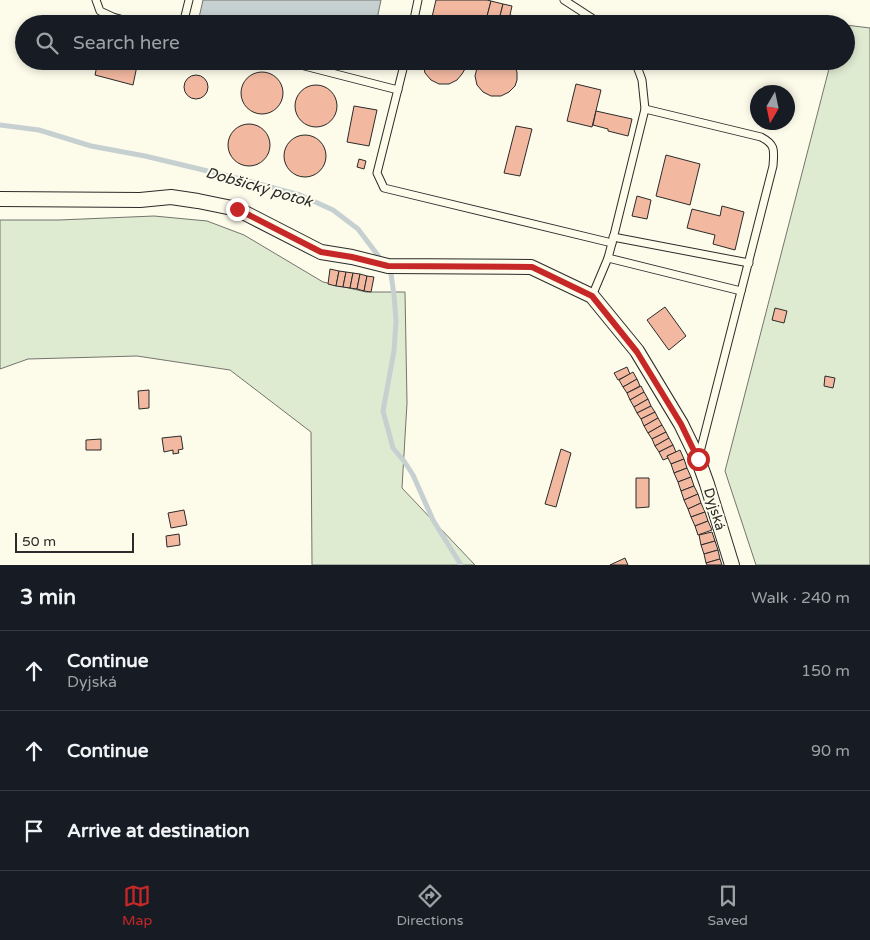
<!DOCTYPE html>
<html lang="en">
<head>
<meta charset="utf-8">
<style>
  :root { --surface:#171b24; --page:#20242c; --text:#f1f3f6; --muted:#9ea1a6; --line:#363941; --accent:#c62828 }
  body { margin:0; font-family:"Varela Round",sans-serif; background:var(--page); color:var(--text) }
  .compass { position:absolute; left:750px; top:85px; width:45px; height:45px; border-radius:50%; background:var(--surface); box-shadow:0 2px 8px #0003; rotate:189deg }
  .scale { position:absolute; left:15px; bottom:12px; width:119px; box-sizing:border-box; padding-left:5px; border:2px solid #2b2b2b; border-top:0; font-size:14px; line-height:18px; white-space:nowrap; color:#2b2b2b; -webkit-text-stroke:4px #fdfbea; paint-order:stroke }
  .stop { position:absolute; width:15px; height:15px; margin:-11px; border:4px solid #c62828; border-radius:50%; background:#fff }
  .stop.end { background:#c62828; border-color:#fff; box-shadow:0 1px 5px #0008 }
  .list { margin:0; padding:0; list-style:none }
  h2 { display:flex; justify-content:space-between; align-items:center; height:65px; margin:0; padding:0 20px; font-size:21px }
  h2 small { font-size:16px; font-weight:400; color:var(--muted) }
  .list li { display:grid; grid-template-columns:32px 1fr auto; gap:15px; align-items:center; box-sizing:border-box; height:80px; padding:0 20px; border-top:1px solid var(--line) }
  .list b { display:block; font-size:19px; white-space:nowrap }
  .list p { margin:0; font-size:16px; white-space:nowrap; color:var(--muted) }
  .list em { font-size:16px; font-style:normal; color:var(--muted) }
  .icon { flex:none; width:28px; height:28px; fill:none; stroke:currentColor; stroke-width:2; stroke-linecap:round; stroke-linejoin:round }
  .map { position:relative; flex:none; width:870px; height:565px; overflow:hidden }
  .search { position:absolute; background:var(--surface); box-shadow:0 2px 8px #0003; left:15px; right:15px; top:15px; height:55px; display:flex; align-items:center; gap:12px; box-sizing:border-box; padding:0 18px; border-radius:28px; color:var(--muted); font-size:19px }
  .sheet { height:305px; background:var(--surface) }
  nav { display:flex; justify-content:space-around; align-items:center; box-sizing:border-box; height:70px; border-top:1px solid var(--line); background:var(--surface); font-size:14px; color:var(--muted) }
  nav a { display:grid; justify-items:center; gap:2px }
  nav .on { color:var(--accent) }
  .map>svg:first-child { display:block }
  .green { fill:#deebd1; stroke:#74746e }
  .water { fill:#c7d0d0; stroke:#74746e }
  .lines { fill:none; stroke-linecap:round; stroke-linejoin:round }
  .stream { stroke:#c7d0d0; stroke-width:5 }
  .building { fill:#f2b8a0; stroke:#2b2b2b }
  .service-casing { stroke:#2b2b2b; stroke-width:9 }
  .minor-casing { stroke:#2b2b2b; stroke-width:16 }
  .service { stroke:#fdfbea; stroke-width:7 }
  .minor { stroke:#fdfbea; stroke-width:14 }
  .route { stroke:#c62828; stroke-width:6 }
  .labels { text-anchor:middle; stroke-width:4; stroke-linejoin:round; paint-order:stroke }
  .street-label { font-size:14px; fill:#2b2b2b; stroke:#fdfbea }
  .water-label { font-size:15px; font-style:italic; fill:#2b2b2b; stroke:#fdfbea }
</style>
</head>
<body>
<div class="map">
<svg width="870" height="565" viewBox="0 0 870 565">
  <rect width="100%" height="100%" fill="#fdfbea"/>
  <!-- green -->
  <g class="green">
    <path d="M846 25 870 28V565H756L725 471 831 61H846Z"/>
    <path d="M154 216 207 221 244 235 323 282 366 292H405L407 403 402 488 475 565H312L311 432 230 370 137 356 28 359 0 369V220H59Z"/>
  </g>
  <!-- water -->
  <path class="water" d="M203 0H381L376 24H205L198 22Z"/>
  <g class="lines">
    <!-- stream -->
    <g class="stream">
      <path d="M0 125 39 130 91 146 145 156 241 179 300 195 333 210 358 229 383 262"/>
      <path d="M387 269 391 274 394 295 396 321 394 351 383 411 393 448 404 461 413 475 433 520 461 565"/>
    </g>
  </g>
  <!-- building -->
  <g class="building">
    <path d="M436 0H487L491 1 485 24H458L432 17Z"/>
    <path d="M491 1 503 4 498 24H485Z"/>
    <path d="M503 4 512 6 510 15 543 23V24H498Z"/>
    <path d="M846 33 853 35 851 42H849L848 47H846Z"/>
    <path d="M98 61H138L133 85 95 75Z"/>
    <path d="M173 61H208L206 66 199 64 198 69 172 63Z"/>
    <path d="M423 61H465V69L462 74 457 80 449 84H439L431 80 425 73 423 64Z"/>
    <path d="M480 61H512L517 72V80L515 86 509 92 501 96H491L483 92 477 85 475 76 478 64Z"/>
    <circle cx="262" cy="93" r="21"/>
    <circle cx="196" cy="87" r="12"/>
    <path d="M576 84 601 90 592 127 567 121Z"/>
    <circle cx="316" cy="106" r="21"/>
    <path d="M354 106 377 110 369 146 347 142Z"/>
    <path d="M596 111 632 119 628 136 608 131V129L593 125Z"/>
    <circle cx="249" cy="145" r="21"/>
    <path d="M516 126 532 129 520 176 504 173Z"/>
    <circle cx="305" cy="156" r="21"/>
    <path d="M666 155 700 164 690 205 656 196Z"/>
    <path d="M359 159 366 161 364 169 357 167Z"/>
    <path d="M637 196 651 200 647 219 632 216Z"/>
    <path d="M722 206 744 212 735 250 713 244 715 235 687 228 692 209 720 216Z"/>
    <path d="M330 269 339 271 336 286 328 284Z"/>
    <path d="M339 271 346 272 343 287 336 286Z"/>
    <path d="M346 272 353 273 350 288 343 287Z"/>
    <path d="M353 273 360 274 357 289 350 288Z"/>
    <path d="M360 274 367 276 364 291 357 289Z"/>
    <path d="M367 276 374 277 371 292 364 291Z"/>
    <path d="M665 307 686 336 669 350 668 349 647 320Z"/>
    <path d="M775 308 787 311 784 323 772 320Z"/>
    <path d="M627 367 630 374 618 380 614 373Z"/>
    <path d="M633 372 637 379 623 387 619 380Z"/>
    <path d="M825 376 835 378 833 388 824 386Z"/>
    <path d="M637 379 640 386 627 393 623 387Z"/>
    <path d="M641 386 644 392 630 400 627 393Z"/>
    <path d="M149 390V408L139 409 138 391Z"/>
    <path d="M644 392 648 399 634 407 630 400Z"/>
    <path d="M648 399 651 406 637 413 634 407Z"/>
    <path d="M651 406 655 412 641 419 637 413Z"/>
    <path d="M655 412 658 418 644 426 641 419Z"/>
    <path d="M658 418 662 425 648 433 644 426Z"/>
    <path d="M662 425 666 432 652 439 648 433Z"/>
    <path d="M666 432 669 438 655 446 652 439Z"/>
    <path d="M181 436 183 449 178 450 179 453 173 454V450L164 452 162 438Z"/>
    <path d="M669 438 673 445 659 452 655 446Z"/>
    <path d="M101 439V450H86V440Z"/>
    <path d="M673 445 676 452 667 456 668 458 663 460 659 452Z"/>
    <path d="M561 449 571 453 556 507 545 504Z"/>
    <path d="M680 450 684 459 671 464 667 456Z"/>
    <path d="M684 459 687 468 674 473 671 464Z"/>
    <path d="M687 468 691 477 678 482 674 473Z"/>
    <path d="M691 477 694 486 681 491 678 482Z"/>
    <path d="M636 478H649V507L636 508Z"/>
    <path d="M694 486 698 494 684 500 681 491Z"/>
    <path d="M698 494 701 503 688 509 684 500Z"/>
    <path d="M701 503 705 512 691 517 688 509Z"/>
    <path d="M184 510 187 525 171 528 168 513Z"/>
    <path d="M705 512 708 521 695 526 691 517Z"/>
    <path d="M708 521 712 530 698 535 695 526Z"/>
    <path d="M712 532 715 541 701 545 699 535Z"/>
    <path d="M179 534 180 545 167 547 166 536Z"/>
    <path d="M715 541 718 550 704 554 701 545Z"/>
    <path d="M718 550 720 559 706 563 704 554Z"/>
    <path d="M625 558 628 565H610Z"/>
    <path d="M720 559 722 565H707L706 563Z"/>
  </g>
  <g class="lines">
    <defs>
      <g id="service">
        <path d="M96 0 100 11 113 17 138 24"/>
        <path d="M564 0 601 24"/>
        <path d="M183 24 189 0"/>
        <path d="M413 24 418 0"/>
        <path d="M285 61 398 90"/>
        <path d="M405 61 377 173 384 188 612 243 608 258 592 296"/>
        <path d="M635 61 642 80 645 109"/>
        <path d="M613 237 749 263"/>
        <path d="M612 243 645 109 761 137C776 145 774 150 773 166L699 456"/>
        <path d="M608 258 741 291"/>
      </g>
      <path id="minor" d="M0 199 140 200 171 197 198 201 237 209 321 252 352 257 388 266 531 267 592 296 637 351 681 424 698 459 707 484 732 565"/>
    </defs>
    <!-- service casing -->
    <use href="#service" class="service-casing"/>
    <!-- minor casing -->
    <use href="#minor" class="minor-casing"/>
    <!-- service -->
    <use href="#service" class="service"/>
    <!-- minor -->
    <use href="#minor" class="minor"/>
  </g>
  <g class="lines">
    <!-- route -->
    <path class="route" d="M237 209 321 252 352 257 388 266 532 267 592 296 637 352 681 424 698 459"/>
  </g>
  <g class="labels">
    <!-- street labels -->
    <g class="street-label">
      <text transform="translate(715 509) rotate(73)" y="5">Dyjská</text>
    </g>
    <!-- water labels -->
    <g class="water-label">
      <text transform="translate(259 187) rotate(16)" y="5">Dobšický potok</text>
    </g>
  </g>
</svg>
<svg class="compass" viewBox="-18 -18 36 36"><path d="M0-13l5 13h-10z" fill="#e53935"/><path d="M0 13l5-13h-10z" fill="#9ea1a6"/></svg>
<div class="scale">50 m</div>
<div class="stop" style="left:698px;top:459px"></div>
<div class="stop end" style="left:237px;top:209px"></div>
<div class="search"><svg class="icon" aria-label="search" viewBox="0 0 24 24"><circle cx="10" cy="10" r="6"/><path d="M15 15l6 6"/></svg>Search here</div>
</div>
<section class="sheet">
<h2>3 min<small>Walk · 240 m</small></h2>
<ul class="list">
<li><svg class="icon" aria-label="ahead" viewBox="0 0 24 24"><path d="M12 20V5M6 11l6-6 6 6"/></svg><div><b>Continue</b><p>Dyjská</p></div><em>150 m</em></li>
<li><svg class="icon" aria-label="ahead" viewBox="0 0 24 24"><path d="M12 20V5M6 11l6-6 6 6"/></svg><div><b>Continue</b></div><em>90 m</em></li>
<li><svg class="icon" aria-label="arrive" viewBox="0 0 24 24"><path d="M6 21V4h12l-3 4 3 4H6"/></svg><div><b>Arrive at destination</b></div></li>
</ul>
</section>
<nav>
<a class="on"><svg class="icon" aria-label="map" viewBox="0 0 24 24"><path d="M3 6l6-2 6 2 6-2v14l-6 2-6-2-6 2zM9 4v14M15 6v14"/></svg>Map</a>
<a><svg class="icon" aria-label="directions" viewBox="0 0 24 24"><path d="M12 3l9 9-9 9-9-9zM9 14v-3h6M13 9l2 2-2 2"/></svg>Directions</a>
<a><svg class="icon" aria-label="saved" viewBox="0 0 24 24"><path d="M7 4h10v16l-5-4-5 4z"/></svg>Saved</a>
</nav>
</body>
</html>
